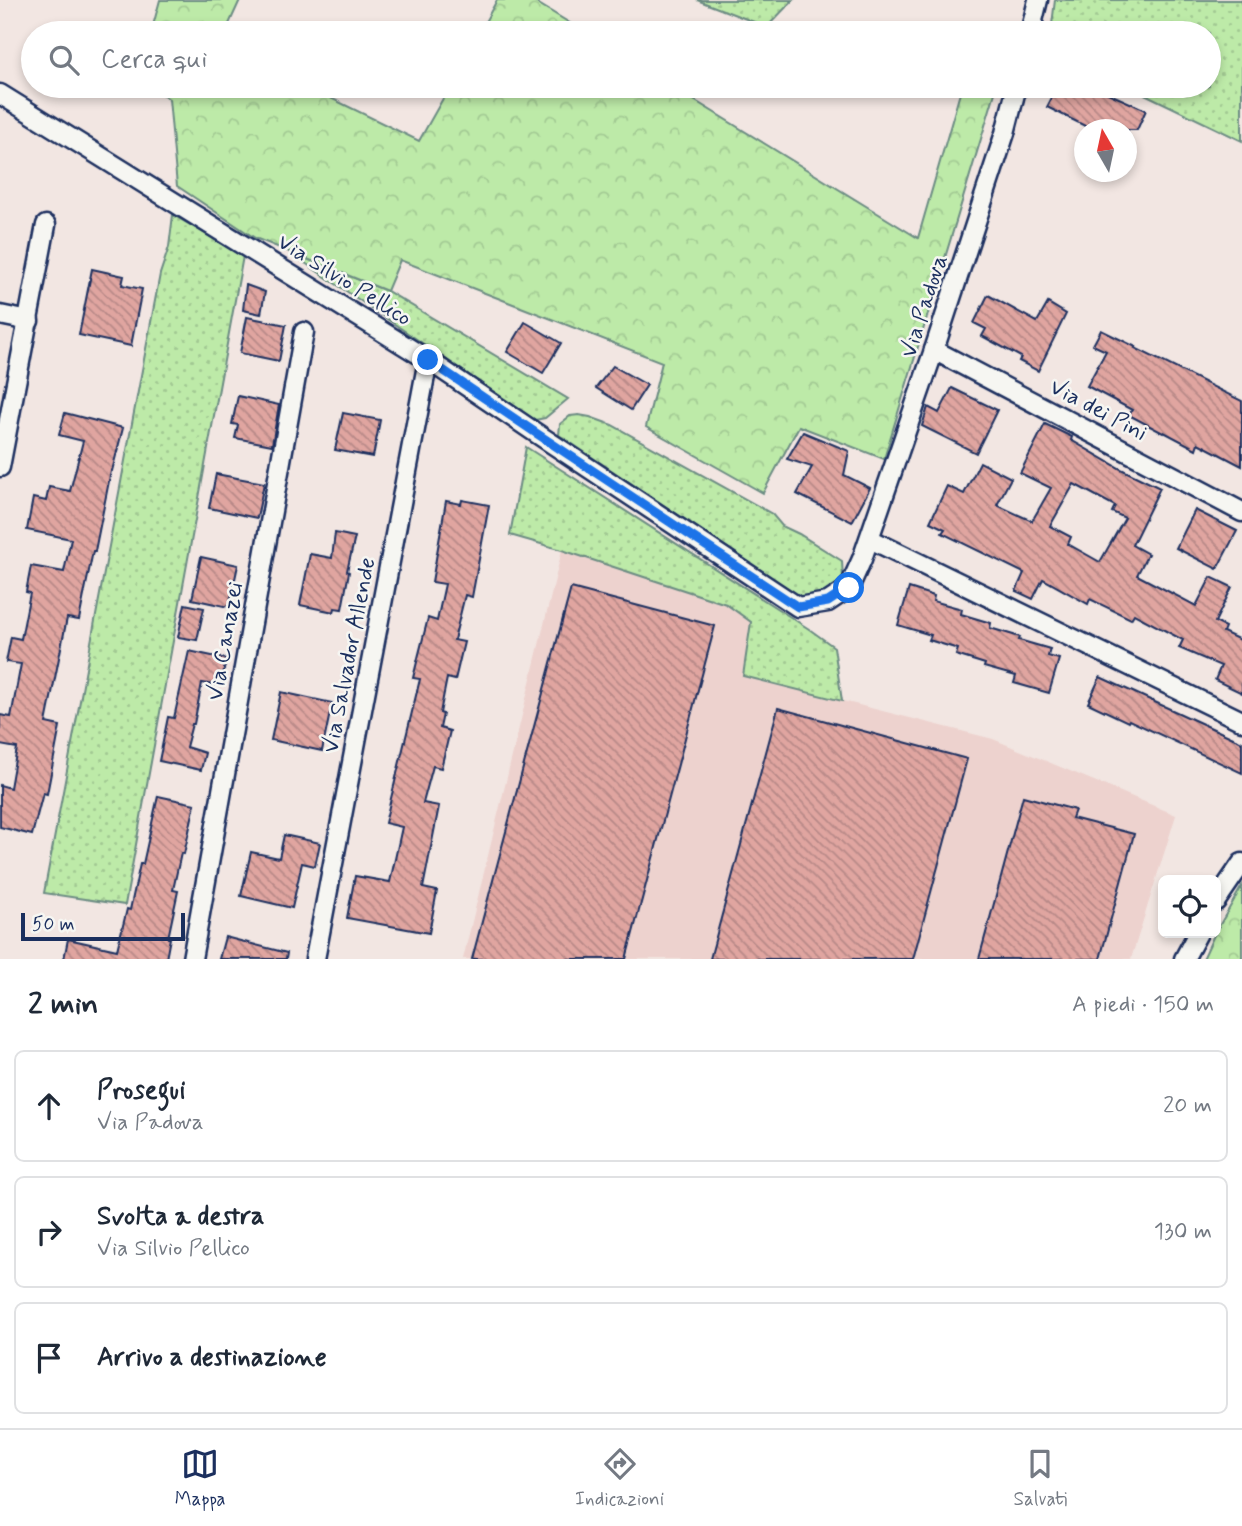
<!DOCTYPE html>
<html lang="it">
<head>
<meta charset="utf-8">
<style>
  :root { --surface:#fff; --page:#f6f6f7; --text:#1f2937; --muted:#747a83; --line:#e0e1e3; --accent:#1b2f5e }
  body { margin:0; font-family:Mynerve,sans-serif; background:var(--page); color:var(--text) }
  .controls { position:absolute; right:21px; bottom:21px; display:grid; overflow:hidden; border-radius:10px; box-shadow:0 4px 10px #0003 }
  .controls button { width:63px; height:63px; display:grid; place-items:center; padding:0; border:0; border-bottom:2px solid var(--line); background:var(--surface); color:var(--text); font:35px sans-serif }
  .compass { position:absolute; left:1074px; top:119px; width:63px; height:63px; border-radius:50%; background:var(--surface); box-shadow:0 4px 10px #0003; rotate:351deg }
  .scale { position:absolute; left:21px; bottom:18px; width:164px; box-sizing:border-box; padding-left:7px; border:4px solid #1b2f5e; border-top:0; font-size:19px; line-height:24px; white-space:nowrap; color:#1b2f5e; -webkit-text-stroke:5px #f6f6f2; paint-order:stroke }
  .stop { position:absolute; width:21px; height:21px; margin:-16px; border:5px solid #1a73e8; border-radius:50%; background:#fff }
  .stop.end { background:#1a73e8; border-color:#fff; box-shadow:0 2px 7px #0008 }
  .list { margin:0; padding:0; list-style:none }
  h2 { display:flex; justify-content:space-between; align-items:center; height:91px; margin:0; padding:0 28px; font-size:30px }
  h2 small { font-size:23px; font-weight:400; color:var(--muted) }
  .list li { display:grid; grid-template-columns:46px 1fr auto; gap:21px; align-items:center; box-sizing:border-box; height:112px; margin:0 14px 14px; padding:0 14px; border:2px solid var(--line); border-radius:10px }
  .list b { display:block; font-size:26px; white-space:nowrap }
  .list p { margin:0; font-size:23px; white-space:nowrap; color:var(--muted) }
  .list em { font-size:23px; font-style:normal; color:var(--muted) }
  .icon { flex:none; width:38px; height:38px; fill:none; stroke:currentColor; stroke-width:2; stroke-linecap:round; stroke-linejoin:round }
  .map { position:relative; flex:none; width:1242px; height:959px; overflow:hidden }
  .search { position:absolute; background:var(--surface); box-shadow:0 4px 10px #0003; left:21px; right:21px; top:21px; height:77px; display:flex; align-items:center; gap:18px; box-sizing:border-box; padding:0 24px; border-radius:38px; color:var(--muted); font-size:26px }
  .sheet { height:469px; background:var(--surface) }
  nav { display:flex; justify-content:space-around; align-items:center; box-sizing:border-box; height:98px; border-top:2px solid var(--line); background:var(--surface); font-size:19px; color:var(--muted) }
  nav a { display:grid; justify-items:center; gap:4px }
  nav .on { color:var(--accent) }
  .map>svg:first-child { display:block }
  .built { fill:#edd2ce }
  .grass { fill:url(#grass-dots); stroke:#6c8c83; stroke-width:2 }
  .forest { fill:url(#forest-crowns); stroke:#6c8c83; stroke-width:2 }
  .building { fill:url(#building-back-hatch); stroke:#1b2f5e; stroke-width:2; fill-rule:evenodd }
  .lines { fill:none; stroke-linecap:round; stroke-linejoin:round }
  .minor-casing { stroke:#1b2f5e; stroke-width:23 }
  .minor { stroke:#f6f6f2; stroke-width:18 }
  .route { stroke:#1a73e8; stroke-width:9 }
  .labels { text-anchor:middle; stroke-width:5; stroke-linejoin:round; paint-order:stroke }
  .street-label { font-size:23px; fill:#1b2f5e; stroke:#f6f6f2 }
</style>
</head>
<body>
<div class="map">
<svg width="1242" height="959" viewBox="0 0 1242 959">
  <defs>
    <pattern id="grass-dots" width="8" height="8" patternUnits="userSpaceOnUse" patternTransform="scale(1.75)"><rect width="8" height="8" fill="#bdeaa8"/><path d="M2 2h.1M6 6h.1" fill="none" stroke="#a2c993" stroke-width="1.8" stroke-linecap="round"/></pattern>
    <pattern id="forest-crowns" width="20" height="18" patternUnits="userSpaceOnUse" patternTransform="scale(1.75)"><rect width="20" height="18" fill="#bdeaa8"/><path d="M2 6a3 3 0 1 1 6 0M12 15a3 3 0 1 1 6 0" fill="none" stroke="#a2c993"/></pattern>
    <pattern id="building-back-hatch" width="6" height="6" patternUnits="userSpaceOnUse" patternTransform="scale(1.75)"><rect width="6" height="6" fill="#e0a5a0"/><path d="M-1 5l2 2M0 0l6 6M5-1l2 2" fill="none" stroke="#b58786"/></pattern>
  </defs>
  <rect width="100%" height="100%" fill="#f2e6e2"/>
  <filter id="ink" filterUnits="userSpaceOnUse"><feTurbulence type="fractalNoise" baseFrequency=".0143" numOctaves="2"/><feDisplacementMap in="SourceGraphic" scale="14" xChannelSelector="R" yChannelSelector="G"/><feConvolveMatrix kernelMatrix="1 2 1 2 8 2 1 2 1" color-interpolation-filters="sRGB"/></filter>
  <g filter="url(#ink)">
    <!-- built -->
    <path class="built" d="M562 550 726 604 751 622 744 676 993 739 1176 815 1131 959H463Z"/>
    <!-- grass -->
    <g class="grass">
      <path d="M697 0H793L767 27Z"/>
      <path d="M1055 0H1242V141L1128 86H1209V33H1051Z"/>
      <path d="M173 215 243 256 125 905 44 893 160 274 169 247Z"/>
      <path d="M289 252 387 291 568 399 545 418 535 420Z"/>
      <path d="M579 415 590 417 612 425 772 514 782 526 799 534 842 561 843 579 839 586 827 595 815 599 799 596 559 435 560 424 570 416Z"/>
      <path d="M526 447 809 629 834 647 842 701 743 676 751 622 726 604 562 550 510 535Z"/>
    </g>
    <!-- forest -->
    <g class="forest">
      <path d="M160 0H240L225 33H151Z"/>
      <path d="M497 0H532L586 33H479Z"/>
      <path d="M150 86H306L419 141 450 86H671L918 238 962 86H997L884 459 799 426 763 493 646 427 662 362 400 260 387 291 255 238 177 186 169 99Z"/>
      <path d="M1242 886V959H1203L1214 935Z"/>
    </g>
    <!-- building -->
    <g class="building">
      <path d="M1058 86H1092L1146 110 1137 130H1093L1047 107Z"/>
      <path d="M92 269 124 276 122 285 142 289 131 346 79 335Z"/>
      <path d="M246 285 265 292 261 314 243 310Z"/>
      <path d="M988 295 1037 322 1048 303 1066 314 1038 371 1019 361 1021 357 982 336 986 329 974 323Z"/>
      <path d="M247 317 286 325 279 361 240 353Z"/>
      <path d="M525 322 561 343 543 373 507 352Z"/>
      <path d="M1101 330 1136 347 1135 348 1242 401V466L1198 443 1196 449 1164 432 1163 433 1129 415 1132 410 1087 386 1106 351 1093 345Z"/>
      <path d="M613 366 647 385 631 410 596 388Z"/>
      <path d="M952 388 997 410 976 453 922 426 928 407 939 413Z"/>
      <path d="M238 396 279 405 272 445 235 438 238 425 232 424Z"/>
      <path d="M65 413 123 428 112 471H111L95 551H93L79 620 67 618 46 723 60 726 47 794 43 793 32 835 0 827V785L10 788 17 748 0 745V715L11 717 21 664 6 662 11 637 21 639 30 593 26 592 31 566 64 572 71 539 27 530 33 498 46 501 49 487 70 491 83 441 59 435Z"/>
      <path d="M343 413 380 420 373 457 335 450Z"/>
      <path d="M1045 424 1072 437 1071 440 1121 469 1160 488 1132 545 1148 554 1137 575 1196 606 1211 577 1232 587 1215 622 1225 627 1223 632 1242 641V693L1215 680 1221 666 1179 648 1183 640 1134 614 1131 619 1090 599 1088 604 1043 579 1033 599 1016 591 1024 573 942 533 945 529 930 522 947 486 964 494 980 462 1011 478 997 505 1032 521 1051 488 1020 473ZM1074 484 1115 506 1112 512 1125 518 1100 562 1068 544 1071 537 1050 526Z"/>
      <path d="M803 432 849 451 844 475 870 488 852 522 797 494 812 467 787 459Z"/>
      <path d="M216 474 264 483 257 518 209 508Z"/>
      <path d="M462 500 489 505 472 597 465 595 454 640 464 642 455 680 447 678 440 713 443 714 440 728 450 731 441 768 433 766 423 803 439 806 423 888 437 891 429 933 347 918 355 876 390 882 402 827 385 823 420 679 413 678 428 618 437 621 445 584 432 582 446 501 461 504Z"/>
      <path d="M1195 510 1237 531 1217 569 1176 548Z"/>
      <path d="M335 533 355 537 347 571 349 572 342 609 335 608 334 612 300 605 310 554 332 558Z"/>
      <path d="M201 557 238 565 229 607 192 599Z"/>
      <path d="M571 588 715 626 626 959H472Z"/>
      <path d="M909 588 934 596 933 601 962 609 961 614 991 623 990 628 1020 637 1019 640 1050 649 1048 656 1059 659 1049 693 1014 683 1016 676 984 667 985 664 956 655 958 649 929 640 931 635 898 625Z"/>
      <path d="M185 604 204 608 197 640 178 637Z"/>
      <path d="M189 651 226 659 223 675 218 674 215 685 202 683 194 724H192L186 747 205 753 201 770 159 761 168 717 174 718Z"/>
      <path d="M1100 677 1242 742V773L1129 720 1128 722 1088 703Z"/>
      <path d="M281 692 332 703 322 751 271 740Z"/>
      <path d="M778 708 967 759 913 959H710Z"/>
      <path d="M158 796 195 804 184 854 181 853 173 890 178 891 168 938H170L166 959H64L68 939 117 950 127 909 130 910 140 864H143Z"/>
      <path d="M1023 796 1075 810 1072 818 1134 834 1100 959H979Z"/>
      <path d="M284 835 320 843 315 866 302 863 292 908 241 896 251 852 279 858Z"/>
      <path d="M225 937 287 953 286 959H219Z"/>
    </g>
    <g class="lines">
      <defs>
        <g id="minor">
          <path d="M1030 33 1038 0"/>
          <path d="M0 94 428 360 536 433 798 607 828 602 849 588 862 559 934 350 1005 133 1017 86"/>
          <path d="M0 315 29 321"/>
          <path d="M934 350 1242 512"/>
          <path d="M0 467 46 225"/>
          <path d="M870 539 1242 721"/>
          <path d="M1216 901 1242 863"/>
          <path d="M192 959 304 332"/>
          <path d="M315 959 428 360"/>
          <path d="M1184 959 1198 933"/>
        </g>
      </defs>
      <!-- minor casing -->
      <use href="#minor" class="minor-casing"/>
      <!-- minor -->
      <use href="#minor" class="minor"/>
    </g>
  </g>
  <g class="lines" filter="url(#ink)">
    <!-- route -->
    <path class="route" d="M428 360 536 433 798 607 828 602 849 588"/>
  </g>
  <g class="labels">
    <!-- street labels -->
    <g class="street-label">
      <text transform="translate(345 279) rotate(32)" y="8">Via Silvio Pellico</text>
      <text transform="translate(923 306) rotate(-72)" y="8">Via Padova</text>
      <text transform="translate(1099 409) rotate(28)" y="8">Via dei Pini</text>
      <text transform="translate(224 641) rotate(-80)" y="8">Via Canazei</text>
      <text transform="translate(348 655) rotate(-79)" y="8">Via Salvador Allende</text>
    </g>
  </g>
</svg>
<div class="controls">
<button><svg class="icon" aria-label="locate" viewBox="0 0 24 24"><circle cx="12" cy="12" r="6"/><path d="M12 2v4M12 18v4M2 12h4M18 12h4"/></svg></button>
</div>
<svg class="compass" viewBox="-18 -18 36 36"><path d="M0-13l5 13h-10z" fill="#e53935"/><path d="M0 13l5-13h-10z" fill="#747a83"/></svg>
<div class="scale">50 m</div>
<div class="stop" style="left:849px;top:588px"></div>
<div class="stop end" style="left:428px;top:360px"></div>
<div class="search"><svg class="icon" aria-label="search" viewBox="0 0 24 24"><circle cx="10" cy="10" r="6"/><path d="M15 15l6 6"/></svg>Cerca qui</div>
</div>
<section class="sheet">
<h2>2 min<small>A piedi · 150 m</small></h2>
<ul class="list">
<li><svg class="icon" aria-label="ahead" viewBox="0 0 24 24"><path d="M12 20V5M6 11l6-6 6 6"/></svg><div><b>Prosegui</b><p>Via Padova</p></div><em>20 m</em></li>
<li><svg class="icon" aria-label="right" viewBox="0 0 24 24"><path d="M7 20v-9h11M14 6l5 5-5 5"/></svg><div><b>Svolta a destra</b><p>Via Silvio Pellico</p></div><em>130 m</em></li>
<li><svg class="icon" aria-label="arrive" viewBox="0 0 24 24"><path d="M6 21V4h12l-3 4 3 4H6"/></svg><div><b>Arrivo a destinazione</b></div></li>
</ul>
</section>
<nav>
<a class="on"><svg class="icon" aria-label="map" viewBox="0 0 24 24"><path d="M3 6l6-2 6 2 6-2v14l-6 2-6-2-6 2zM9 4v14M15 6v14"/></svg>Mappa</a>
<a><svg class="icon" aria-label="directions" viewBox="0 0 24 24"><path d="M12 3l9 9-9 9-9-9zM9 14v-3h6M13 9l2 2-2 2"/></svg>Indicazioni</a>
<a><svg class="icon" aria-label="saved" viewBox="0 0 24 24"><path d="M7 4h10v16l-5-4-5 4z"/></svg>Salvati</a>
</nav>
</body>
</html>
